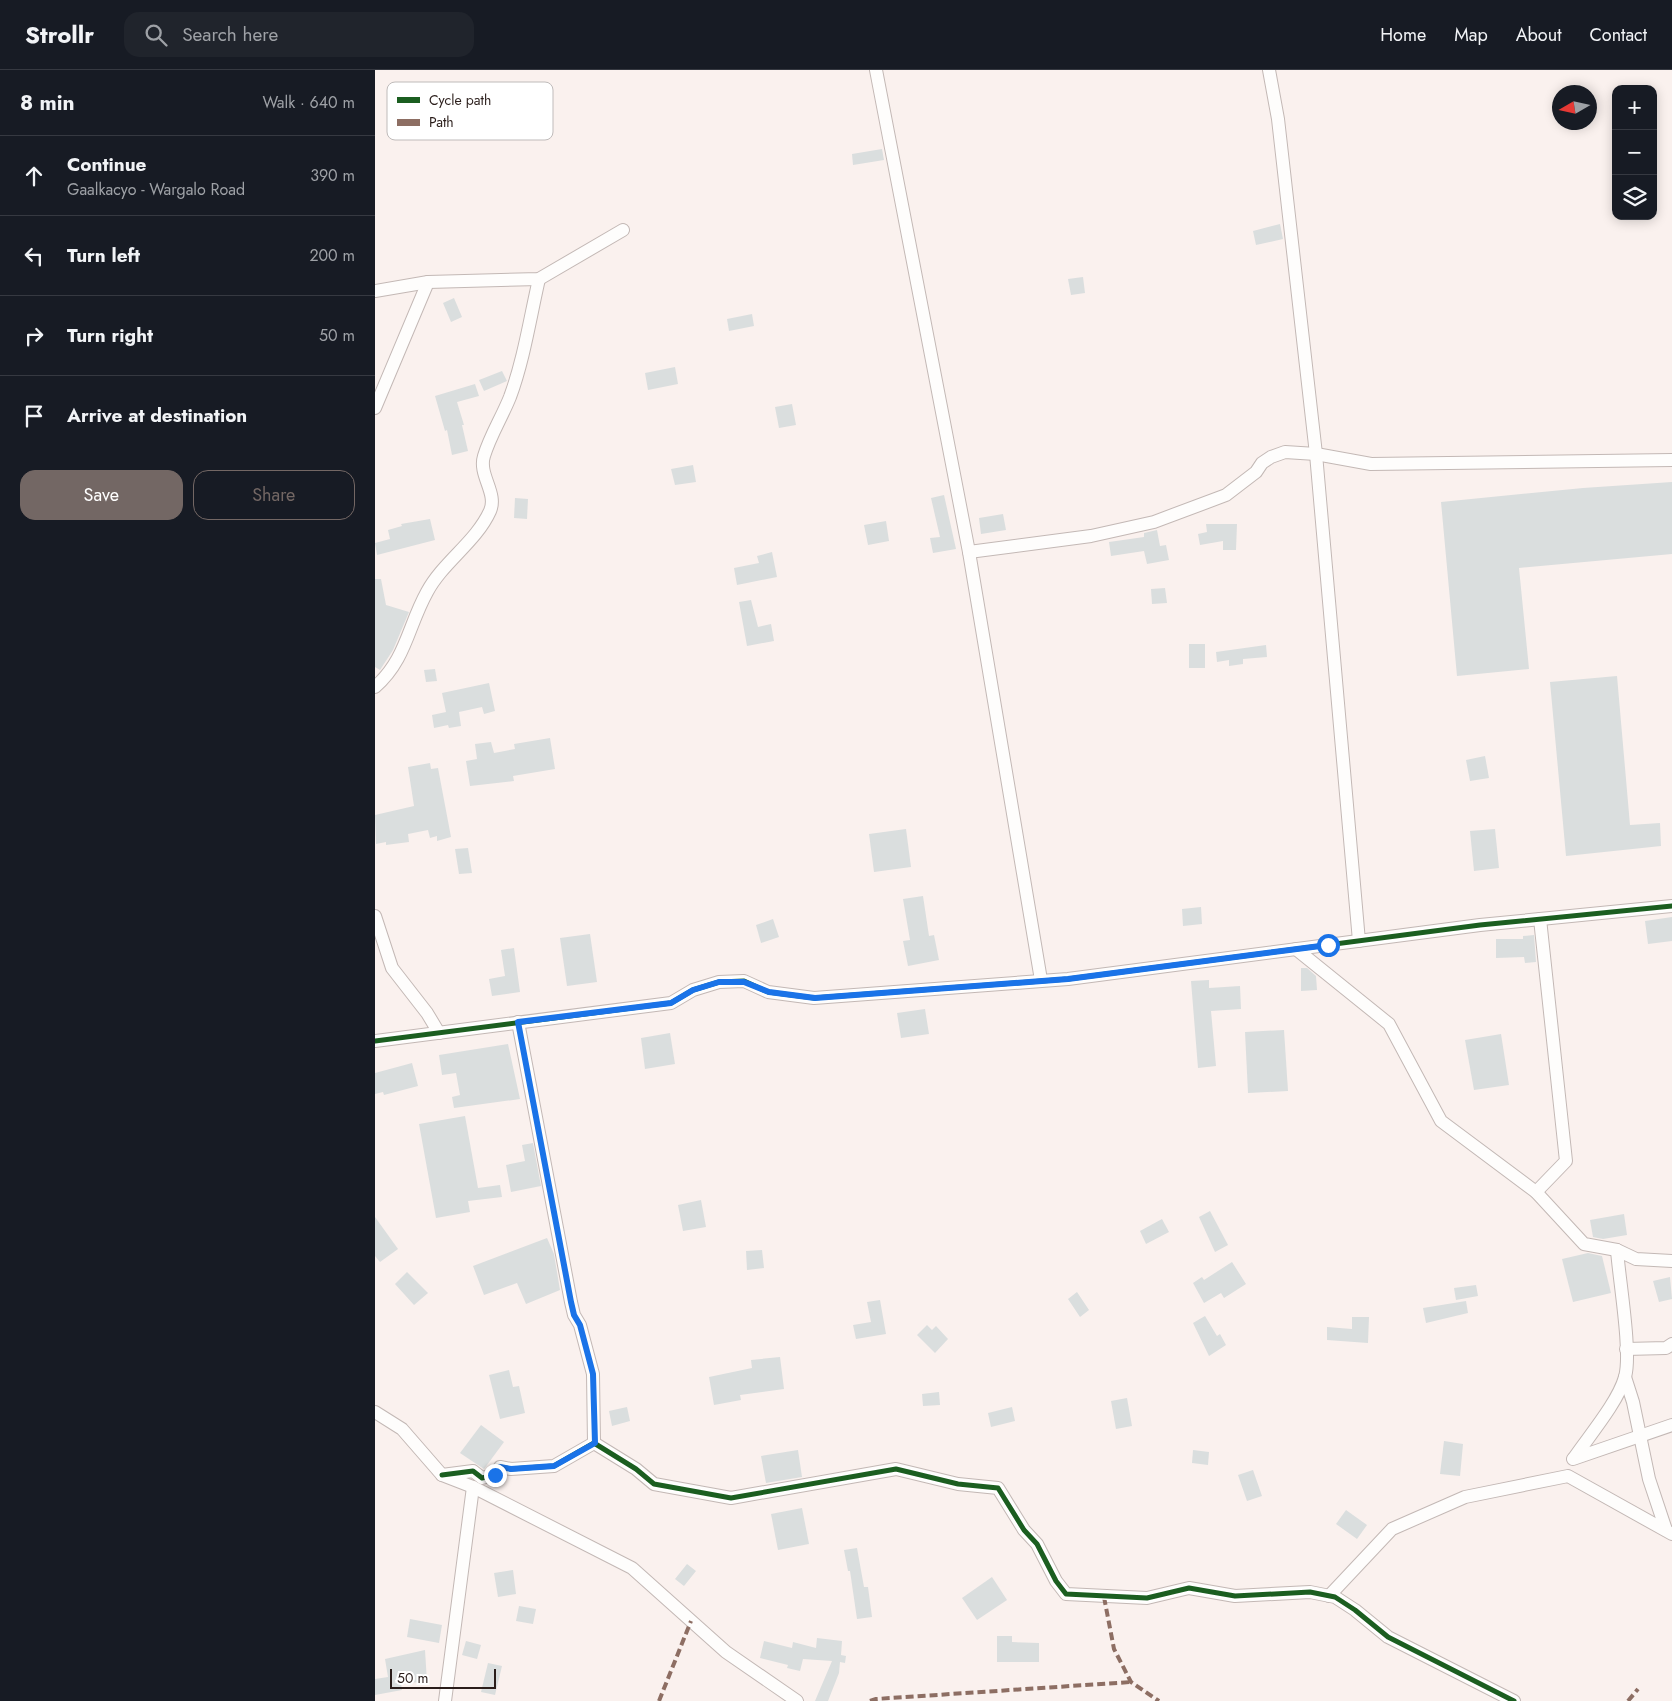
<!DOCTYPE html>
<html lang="en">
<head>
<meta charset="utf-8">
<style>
  :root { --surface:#171b24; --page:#20242c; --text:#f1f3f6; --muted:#9ea1a6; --line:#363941; --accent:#736764 }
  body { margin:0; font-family:Jost,sans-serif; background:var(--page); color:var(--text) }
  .controls { position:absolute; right:15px; top:15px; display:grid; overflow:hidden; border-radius:10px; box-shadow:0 2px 12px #0003 }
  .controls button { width:45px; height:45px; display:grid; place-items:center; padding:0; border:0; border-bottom:1px solid var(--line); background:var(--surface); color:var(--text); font:25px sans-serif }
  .compass { position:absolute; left:1177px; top:15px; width:45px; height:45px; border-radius:50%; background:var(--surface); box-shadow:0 2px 12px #0003; rotate:261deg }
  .scale { position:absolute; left:15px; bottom:12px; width:106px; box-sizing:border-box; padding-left:5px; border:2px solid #2a1d1a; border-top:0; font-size:14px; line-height:18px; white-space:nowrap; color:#2a1d1a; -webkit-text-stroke:4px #fff; paint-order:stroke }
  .stop { position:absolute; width:15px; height:15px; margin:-11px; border:4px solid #1a73e8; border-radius:50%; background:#fff }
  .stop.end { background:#1a73e8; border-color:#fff; box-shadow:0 1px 5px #0008 }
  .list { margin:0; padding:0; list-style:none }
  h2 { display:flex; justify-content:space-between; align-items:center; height:65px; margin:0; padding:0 20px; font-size:21px }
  h2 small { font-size:16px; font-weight:400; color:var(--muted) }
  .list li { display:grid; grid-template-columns:32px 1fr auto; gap:15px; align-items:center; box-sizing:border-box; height:80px; padding:0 20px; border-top:1px solid var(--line) }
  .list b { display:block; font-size:19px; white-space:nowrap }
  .list p { margin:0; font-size:16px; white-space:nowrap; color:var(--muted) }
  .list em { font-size:16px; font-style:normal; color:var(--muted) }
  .actions { display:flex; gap:10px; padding:15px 20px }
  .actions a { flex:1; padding:11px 0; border:1px solid var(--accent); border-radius:15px; text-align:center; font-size:18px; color:var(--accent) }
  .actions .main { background:var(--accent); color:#fff }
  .icon { flex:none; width:28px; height:28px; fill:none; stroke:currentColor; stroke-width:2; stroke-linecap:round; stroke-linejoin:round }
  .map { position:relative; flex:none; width:1297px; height:1631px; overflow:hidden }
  header { display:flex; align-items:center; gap:30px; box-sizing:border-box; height:70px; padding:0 25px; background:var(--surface); border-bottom:1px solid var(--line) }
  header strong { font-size:24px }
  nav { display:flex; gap:28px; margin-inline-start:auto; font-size:18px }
  .search { width:350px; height:45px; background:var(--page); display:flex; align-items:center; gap:12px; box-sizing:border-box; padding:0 18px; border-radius:15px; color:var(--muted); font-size:19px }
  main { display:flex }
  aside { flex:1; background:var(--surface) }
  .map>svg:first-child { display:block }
  .building { fill:#dadede }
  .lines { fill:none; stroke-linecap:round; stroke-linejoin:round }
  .minor-casing { stroke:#c3b8b5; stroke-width:14 }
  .minor { stroke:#fefdfc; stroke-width:12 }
  .quiet { stroke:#8d6e63; stroke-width:4; stroke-dasharray:8 4; stroke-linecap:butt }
  .cycleway-casing { stroke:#fff; stroke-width:8 }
  .cycleway { stroke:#1b5e20; stroke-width:5 }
  .route { stroke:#1a73e8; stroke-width:6 }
  .key { fill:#fff; stroke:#bfbbba; stroke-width:1 }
  .key-label { font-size:14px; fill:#2a1d1a }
</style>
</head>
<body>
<header>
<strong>Strollr</strong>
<div class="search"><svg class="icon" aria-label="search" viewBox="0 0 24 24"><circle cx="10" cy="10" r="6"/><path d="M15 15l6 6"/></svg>Search here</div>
<nav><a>Home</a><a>Map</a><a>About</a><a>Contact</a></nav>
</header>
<main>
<aside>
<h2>8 min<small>Walk · 640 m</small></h2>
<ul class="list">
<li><svg class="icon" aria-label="ahead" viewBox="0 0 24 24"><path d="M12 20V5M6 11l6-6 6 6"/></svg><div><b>Continue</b><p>Gaalkacyo - Wargalo Road</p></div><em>390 m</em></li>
<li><svg class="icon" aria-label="left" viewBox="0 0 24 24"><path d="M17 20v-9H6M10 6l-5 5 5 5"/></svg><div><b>Turn left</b></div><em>200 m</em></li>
<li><svg class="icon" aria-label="right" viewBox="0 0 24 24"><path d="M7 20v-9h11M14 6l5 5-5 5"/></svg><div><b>Turn right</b></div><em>50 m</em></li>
<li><svg class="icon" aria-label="arrive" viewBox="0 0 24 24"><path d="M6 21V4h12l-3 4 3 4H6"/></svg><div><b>Arrive at destination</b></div></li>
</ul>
<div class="actions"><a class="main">Save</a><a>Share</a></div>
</aside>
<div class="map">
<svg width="1297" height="1631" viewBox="0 0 1297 1631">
  <rect width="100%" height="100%" fill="#faf1ee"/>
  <!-- building -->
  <g class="building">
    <path d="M507 79 509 90 478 95 477 84Z"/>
    <path d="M905 154 908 169 881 175 878 161Z"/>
    <path d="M708 207 710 223 696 225 693 209Z"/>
    <path d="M79 228 87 247 76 252 68 233Z"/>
    <path d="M377 244 379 256 354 261 352 249Z"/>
    <path d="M300 297 303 314 273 320 270 303Z"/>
    <path d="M127 301 132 311 109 321 104 310Z"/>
    <path d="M100 314 104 326 82 332 89 355H87L93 381 77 385 72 360 70 361 60 326Z"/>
    <path d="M417 334 421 355 404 358 400 337Z"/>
    <path d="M318 395 321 412 300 415 296 399Z"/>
    <path d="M1297 412V484L1144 498 1154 599 1082 606 1066 432 1208 418Z"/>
    <path d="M569 425 581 479 558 483 555 468 565 467 556 428Z"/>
    <path d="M140 428 153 429 152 449 139 448Z"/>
    <path d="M628 444 631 460 606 464 604 448Z"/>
    <path d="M55 449 60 470 2 485 0 473 15 469 13 460 27 456 26 454Z"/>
    <path d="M511 451 514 471 493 475 489 455Z"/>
    <path d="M831 454H862L861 480H848V471L825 475 823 464 832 462Z"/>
    <path d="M782 460 785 476 791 475 794 490 772 494 769 481 736 486 734 472 769 467V463Z"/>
    <path d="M397 482 402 507 362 515 359 498 384 493 382 486Z"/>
    <path d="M0 509H6L11 535 34 542 18 580 5 600 0 597Z"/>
    <path d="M790 518 792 533 777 534 776 519Z"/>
    <path d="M376 530 383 557 396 554 399 571 372 576 364 532Z"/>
    <rect x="814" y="574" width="16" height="24"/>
    <path d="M891 575 892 587 868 589V594L854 596V590L842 592 841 582Z"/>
    <path d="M60 599 62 611 51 612 49 600Z"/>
    <path d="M1242 606 1255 755 1285 753 1286 776 1191 786 1175 612Z"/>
    <path d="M114 613 120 641 109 644 107 637 84 642 86 656 74 658 73 655 59 658 57 645 71 642 67 623Z"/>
    <path d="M175 668 180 699 138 706 139 711 95 716 91 691 102 689 100 674 116 672 119 683 140 679 139 674Z"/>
    <path d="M1110 686 1114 708 1095 711 1091 690Z"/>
    <path d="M55 693 56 699 63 698 76 767 62 771V766L55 768 53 760 33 764 34 772 11 775V772L1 774 0 745 39 736 33 697Z"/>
    <path d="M531 759 536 797 499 802 494 764Z"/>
    <path d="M1120 759 1124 798 1099 801 1095 761Z"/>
    <path d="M93 778 97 803 84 804 80 779Z"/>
    <path d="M548 826 554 866 559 865 564 890 533 896 528 871 535 870 528 829Z"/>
    <path d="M826 837 827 854 808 856 807 839Z"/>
    <path d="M1297 847V871L1273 874 1270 851Z"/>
    <path d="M398 849 404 867 386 873 381 855Z"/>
    <path d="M215 864 222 912 192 916 185 868Z"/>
    <path d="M1159 865 1161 892 1150 893 1149 887 1121 888V869H1148V866Z"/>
    <path d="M139 878 145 922 117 926 114 909 130 906 126 880Z"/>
    <path d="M926 898H932L941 906 942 920 926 921Z"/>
    <path d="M834 910V918L865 916 866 939 836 941 841 996 823 998 816 911Z"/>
    <path d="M550 939 554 964 526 968 522 943Z"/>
    <path d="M909 960 913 1021 873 1023 870 962Z"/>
    <path d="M295 963 300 994 270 999 266 968Z"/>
    <path d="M1126 964 1134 1015 1099 1020 1090 970Z"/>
    <path d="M133 974 145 1029 79 1038 77 1027 85 1025 81 1003 67 1005 64 985Z"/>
    <path d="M37 993 43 1016 9 1025 8 1022 0 1024V1003Z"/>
    <path d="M90 1046 103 1118 125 1115 127 1127 93 1131 95 1142 61 1148 44 1054Z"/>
    <path d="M158 1073 166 1116 136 1122 131 1095 150 1091 147 1075Z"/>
    <path d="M326 1130 331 1157 308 1161 303 1135Z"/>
    <path d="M835 1141 853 1175 840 1182 824 1147Z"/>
    <path d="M1249 1144 1252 1165 1228 1169 1218 1167 1215 1150Z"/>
    <path d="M0 1147 23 1179 5 1192 0 1186Z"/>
    <path d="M787 1149 794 1162 771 1174 765 1161Z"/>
    <path d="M172 1168 179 1184 185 1220 151 1234 142 1213 109 1225 98 1196Z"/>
    <path d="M387 1180 389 1198 372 1200 371 1181Z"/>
    <path d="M1213 1183 1227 1186 1236 1223 1198 1232 1187 1189Z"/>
    <path d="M857 1192 871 1214 849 1228 846 1223 829 1233 818 1213 827 1207 829 1210Z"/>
    <path d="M32 1202 53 1223 39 1235 20 1214Z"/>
    <path d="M1295 1207 1297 1229 1284 1232 1278 1211Z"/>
    <path d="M1101 1215 1103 1226 1081 1230 1079 1218Z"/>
    <path d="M702 1222 714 1240 705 1247 693 1229Z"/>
    <path d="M505 1230 511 1264 481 1269 478 1255 496 1252 492 1232Z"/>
    <path d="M1091 1231 1093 1243 1051 1253 1048 1238Z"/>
    <path d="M830 1246 842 1266 845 1264 851 1275 834 1286 818 1253Z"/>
    <path d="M977 1247H994L993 1273 952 1270V1257L977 1259Z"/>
    <path d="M552 1255 557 1260 561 1256 573 1269 560 1283 542 1265Z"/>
    <path d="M405 1287 409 1319 365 1325 366 1330 339 1335 334 1307 377 1298 376 1290Z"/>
    <path d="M134 1300 138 1317 144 1316 150 1343 125 1349 114 1305Z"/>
    <path d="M564 1322 565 1335 548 1336 547 1324Z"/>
    <path d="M752 1328 757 1356 741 1359 736 1331Z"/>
    <path d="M252 1337 255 1351 237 1356 234 1341Z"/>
    <path d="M637 1337 640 1351 616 1357 613 1343Z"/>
    <path d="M106 1355 129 1372 109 1399 85 1383Z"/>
    <path d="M1069 1371 1088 1374 1085 1406 1065 1404Z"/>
    <path d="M423 1380 427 1407 391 1413 386 1386Z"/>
    <path d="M818 1380 834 1382 833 1395 817 1393Z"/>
    <path d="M878 1400 887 1426 872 1431 863 1405Z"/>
    <path d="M427 1438 434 1474 403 1480 396 1444Z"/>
    <path d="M971 1440 992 1455 982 1469 961 1454Z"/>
    <path d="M482 1478 489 1517H493L497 1547 482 1549 475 1501H473L469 1480Z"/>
    <path d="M312 1494 321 1501 309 1516 300 1509Z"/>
    <path d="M138 1500 141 1524 123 1527 119 1503Z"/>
    <path d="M617 1507 632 1530 602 1550 587 1528Z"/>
    <path d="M144 1536 161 1539 158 1554 141 1551Z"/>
    <path d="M35 1549 67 1555 64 1573 32 1567Z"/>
    <path d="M622 1566H637V1572L664 1573V1592H622Z"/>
    <path d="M442 1568 467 1571 466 1585 471 1586 470 1593 465 1592 464 1603 453 1631H440L457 1591 428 1589 425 1601 412 1598 413 1595 385 1588 389 1571 417 1578 418 1572 441 1578Z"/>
    <path d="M91 1571 106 1575 102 1589 87 1585Z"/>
    <path d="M50 1580 52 1612 26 1613 27 1620 0 1625V1609L13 1607 10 1589Z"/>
    <path d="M113 1593 127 1596 120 1625 106 1622Z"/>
  </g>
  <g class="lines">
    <defs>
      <g id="minor">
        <path d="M501 0 594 482 666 910"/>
        <path d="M894 0 903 49 941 384 984 871"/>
        <path d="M0 221 53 212 164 209 248 160"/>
        <path d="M0 338 53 212"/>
        <path d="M594 482 716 466 779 452 851 425 881 402 887 393 896 387 910 382 941 384 996 394 1297 390"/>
        <path d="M0 617C31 590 33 556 52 522 68 492 101 472 115 441 123 423 103 405 109 386 115 366 127 347 135 327 149 289 155 248 164 209"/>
        <path d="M0 846 17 898 52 943 64 963"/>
        <path d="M921 879 1014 954 1066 1051 1161 1122 1209 1174 1242 1180 1261 1189 1297 1191"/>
        <path d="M143 952 196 1232 199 1245 205 1255 218 1304 219 1373"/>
        <path d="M0 971 296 933 318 920 344 912 369 911 393 922 439 928 693 909 1105 855 1297 836"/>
        <path d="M1161 1122 1191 1091 1165 849"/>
        <path d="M1251 1279 1291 1278 1297 1274"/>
        <path d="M1250 1307 1258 1332 1274 1409 1291 1460"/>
        <path d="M0 1342 27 1359 67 1405 98 1417 257 1498 351 1582 422 1631"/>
        <path d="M1199 1388C1214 1366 1243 1332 1250 1307 1257 1283 1244 1209 1242 1180"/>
        <path d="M1198 1389 1297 1355"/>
        <path d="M67 1405 98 1401 107 1408 120 1405 125 1397 136 1399 179 1396 219 1373 261 1399 279 1414 356 1428 521 1399 583 1414 623 1418 649 1460 662 1474 681 1511 691 1524 772 1528 814 1518 860 1526 935 1522 960 1527 980 1540 1013 1567 1139 1631"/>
        <path d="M954 1526 1017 1459 1090 1427 1193 1406 1297 1464"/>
        <path d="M70 1631 98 1417"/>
      </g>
    </defs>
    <!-- minor casing -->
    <use href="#minor" class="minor-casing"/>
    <!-- minor -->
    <use href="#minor" class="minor"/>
    <!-- quiet -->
    <g class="quiet">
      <path d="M729 1527 739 1579 756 1612 784 1631"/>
      <path d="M284 1631 316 1551"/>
      <path d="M495 1631 501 1629 756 1612"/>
      <path d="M1253 1631 1263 1619"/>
    </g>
    <defs>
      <g id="cycleway">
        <path d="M0 971 296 933 318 920 344 912 369 911 393 922 439 928 693 909 1105 855 1297 836"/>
        <path d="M67 1405 98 1401 107 1408 120 1405 125 1397 136 1399 179 1396 219 1373 261 1399 279 1414 356 1428 521 1399 583 1414 623 1418 649 1460 662 1474 681 1511 691 1524 772 1528 814 1518 860 1526 935 1522 960 1527 980 1540 1013 1567 1139 1631"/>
      </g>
    </defs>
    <!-- cycleway casing -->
    <use href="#cycleway" class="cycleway-casing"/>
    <!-- cycleway -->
    <use href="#cycleway" class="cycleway"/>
  </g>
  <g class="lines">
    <!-- route -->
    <path class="route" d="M120 1405 125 1397 136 1399 179 1396 220 1373 218 1304 205 1255 199 1245 196 1232 143 952 296 933 318 920 344 912H369L394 922 440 928 693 909 953 875"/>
  </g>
  <!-- legend -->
  <rect x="12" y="12" width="166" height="58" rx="8" class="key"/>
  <rect x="22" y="27" width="23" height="6" fill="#1b5e20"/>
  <rect x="22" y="49" width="23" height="7" fill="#8d6e63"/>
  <g class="key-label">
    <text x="54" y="35">Cycle path</text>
    <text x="54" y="57">Path</text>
  </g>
</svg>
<div class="controls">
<button>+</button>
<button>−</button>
<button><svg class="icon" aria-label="layers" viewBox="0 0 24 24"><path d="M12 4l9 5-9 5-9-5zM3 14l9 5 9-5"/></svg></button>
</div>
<svg class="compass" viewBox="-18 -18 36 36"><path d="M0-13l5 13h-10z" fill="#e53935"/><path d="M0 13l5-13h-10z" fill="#9ea1a6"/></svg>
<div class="scale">50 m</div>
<div class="stop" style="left:953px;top:875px"></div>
<div class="stop end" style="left:120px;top:1405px"></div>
</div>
</main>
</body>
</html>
